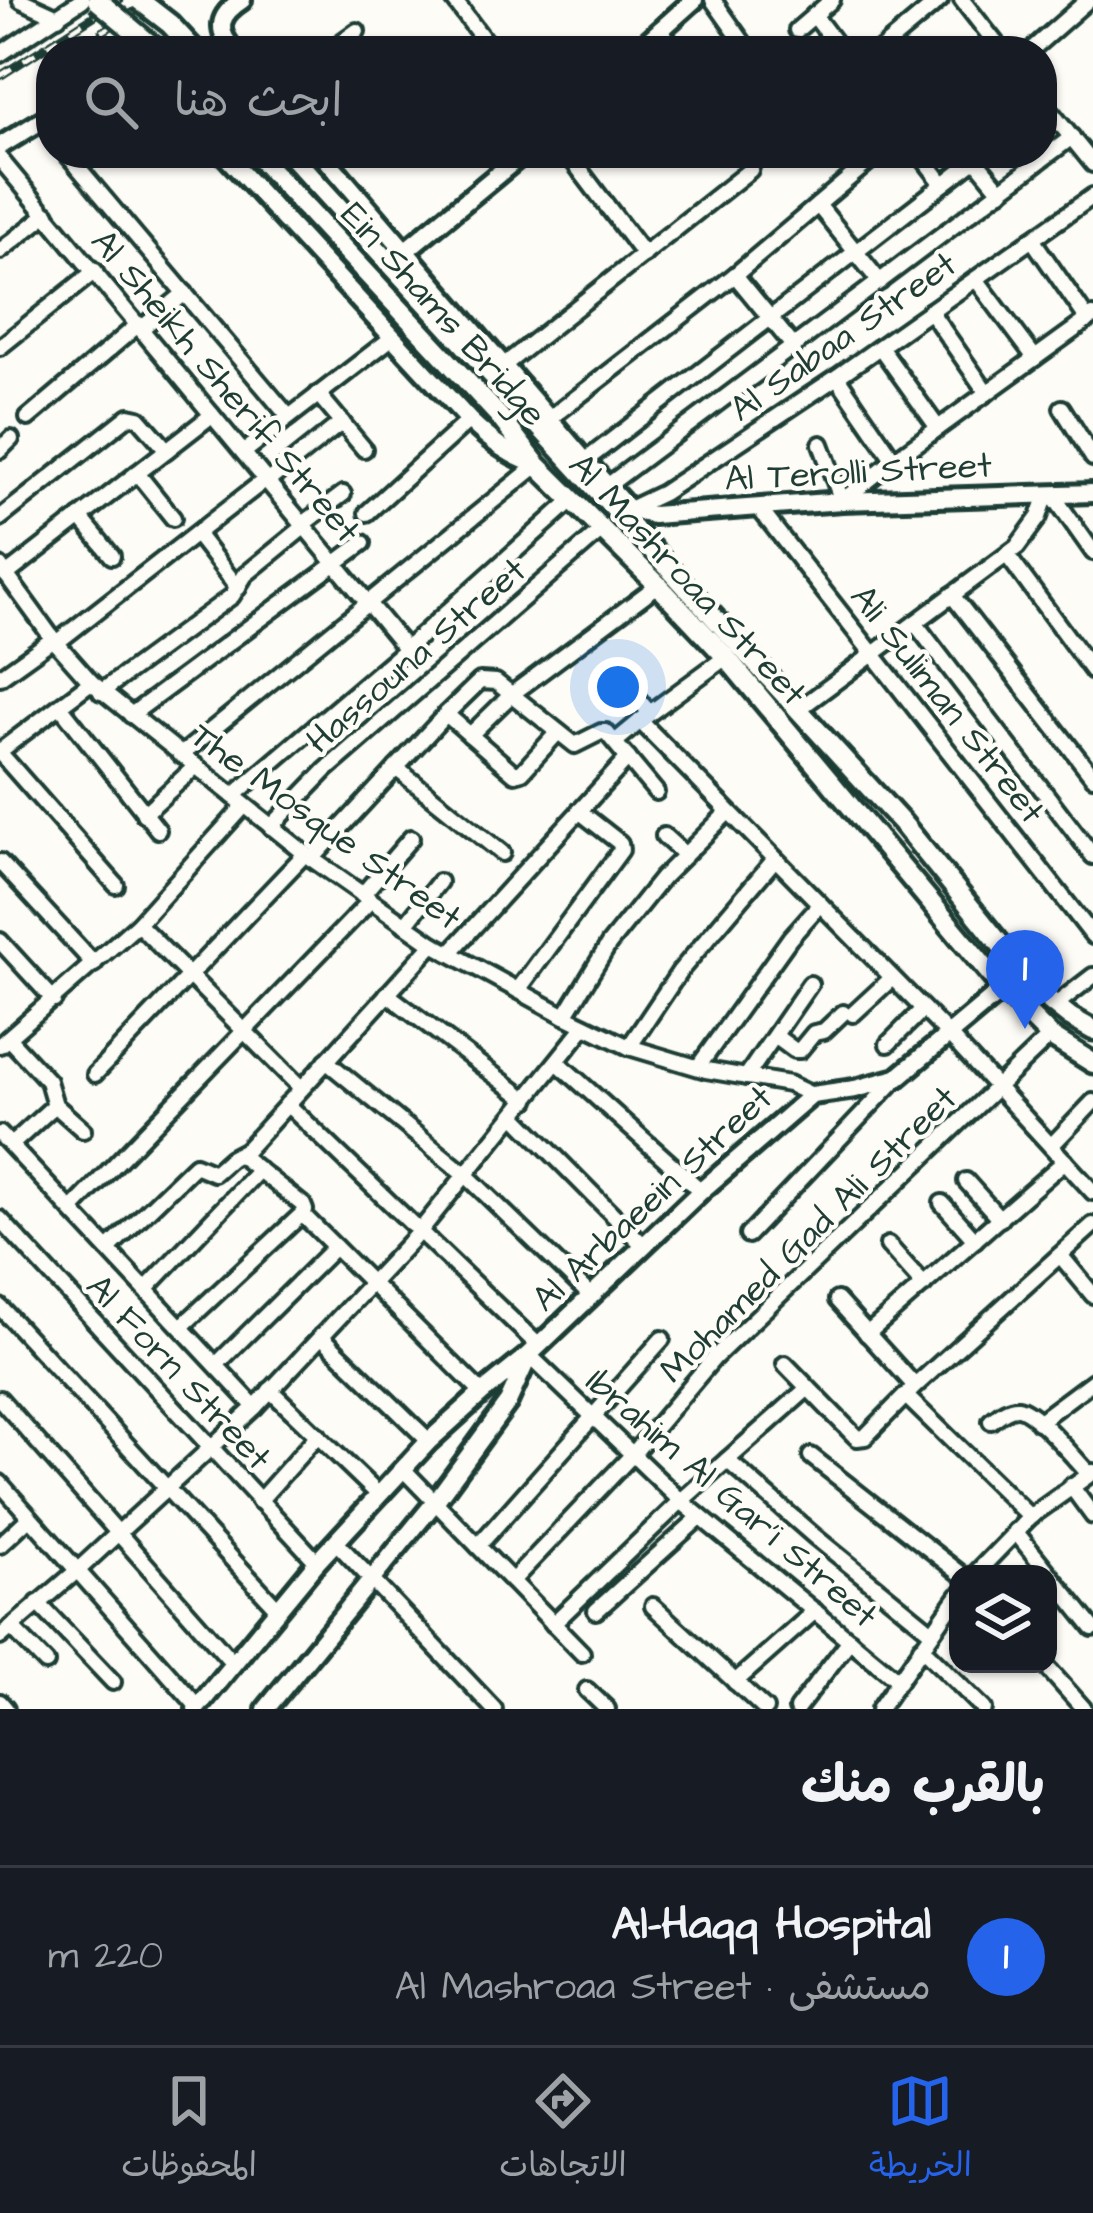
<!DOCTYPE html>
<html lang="ar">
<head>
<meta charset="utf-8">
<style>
  :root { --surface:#171b24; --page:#242831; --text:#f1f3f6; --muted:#9ea1a6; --line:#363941; --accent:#2563eb }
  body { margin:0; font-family:"Architects Daughter","Playpen Sans Arabic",sans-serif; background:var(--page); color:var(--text); direction:rtl }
  .controls { position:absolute; right:36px; bottom:36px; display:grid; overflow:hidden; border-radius:24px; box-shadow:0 3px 9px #0004 }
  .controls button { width:108px; height:108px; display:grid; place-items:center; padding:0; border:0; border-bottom:3px solid var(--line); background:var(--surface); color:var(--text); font:60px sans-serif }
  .you { position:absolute; left:618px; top:687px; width:42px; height:42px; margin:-30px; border:9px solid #fff; border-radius:50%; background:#1a73e8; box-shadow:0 0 0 18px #1a73e833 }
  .badge { display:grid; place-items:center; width:78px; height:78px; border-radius:50%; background:var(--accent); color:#fff; font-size:39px; font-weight:700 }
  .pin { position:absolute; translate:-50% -99px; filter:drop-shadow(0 3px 6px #0008) }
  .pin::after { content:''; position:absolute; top:63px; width:42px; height:36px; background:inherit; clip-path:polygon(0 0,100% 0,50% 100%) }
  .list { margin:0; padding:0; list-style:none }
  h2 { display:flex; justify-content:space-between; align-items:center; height:156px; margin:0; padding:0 48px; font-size:51px }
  h2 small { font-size:39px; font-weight:400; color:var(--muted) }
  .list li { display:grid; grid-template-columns:78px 1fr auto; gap:36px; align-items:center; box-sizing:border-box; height:180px; padding:0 48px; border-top:3px solid var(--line) }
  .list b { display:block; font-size:45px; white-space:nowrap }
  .list p { margin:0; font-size:39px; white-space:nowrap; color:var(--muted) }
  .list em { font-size:39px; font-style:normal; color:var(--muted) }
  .icon { flex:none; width:66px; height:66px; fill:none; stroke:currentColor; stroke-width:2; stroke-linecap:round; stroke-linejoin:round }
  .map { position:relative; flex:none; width:1093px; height:1709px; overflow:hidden; direction:ltr }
  .search { position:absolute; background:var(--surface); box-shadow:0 3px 9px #0004; left:36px; right:36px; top:36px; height:132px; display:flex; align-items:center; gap:30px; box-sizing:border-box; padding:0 42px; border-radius:48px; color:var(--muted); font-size:45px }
  .sheet { height:336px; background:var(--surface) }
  nav { display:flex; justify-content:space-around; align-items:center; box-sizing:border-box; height:168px; border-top:3px solid var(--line); background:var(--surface); font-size:33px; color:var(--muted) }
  nav a { display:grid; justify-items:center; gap:6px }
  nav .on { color:var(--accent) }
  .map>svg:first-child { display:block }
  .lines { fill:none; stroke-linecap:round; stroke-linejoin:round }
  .minor-casing { stroke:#1f3d34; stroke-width:22 }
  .tertiary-casing { stroke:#1f3d34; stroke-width:26 }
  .secondary-casing { stroke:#1f3d34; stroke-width:27 }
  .minor { stroke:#fdfcf7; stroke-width:14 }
  .tertiary { stroke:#fdfcf7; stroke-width:16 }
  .secondary { stroke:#fdfcf7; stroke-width:18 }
  .rail-casing { stroke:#1f3d34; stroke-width:9 }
  .rail { stroke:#fdfcf7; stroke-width:4.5; stroke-dasharray:14; stroke-linecap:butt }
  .secondary-bridge-casing { stroke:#1f3d34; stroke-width:27; stroke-linecap:butt }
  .secondary-bridge { stroke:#fdfcf7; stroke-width:18 }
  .labels { text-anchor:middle; stroke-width:9; stroke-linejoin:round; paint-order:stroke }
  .street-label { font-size:36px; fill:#1f3d34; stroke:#fdfcf7 }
</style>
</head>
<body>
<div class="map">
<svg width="1093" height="1709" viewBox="0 0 1093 1709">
  <rect width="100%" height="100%" fill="#fdfcf7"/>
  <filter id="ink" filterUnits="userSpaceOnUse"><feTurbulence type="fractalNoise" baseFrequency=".00833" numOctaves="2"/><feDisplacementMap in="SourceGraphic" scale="24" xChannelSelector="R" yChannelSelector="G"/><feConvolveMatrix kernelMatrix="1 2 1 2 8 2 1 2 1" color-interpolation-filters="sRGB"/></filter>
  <g filter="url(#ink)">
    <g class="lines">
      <defs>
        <g id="minor">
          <path d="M21 0 58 17"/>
          <path d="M454 0 492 51"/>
          <path d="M713 0 749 51"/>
          <path d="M962 0 1002 51"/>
          <path d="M814 15 841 51"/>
          <path d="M660 29 676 51"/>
          <path d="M797 30 832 0"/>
          <path d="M329 51 357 31"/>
          <path d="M879 51 940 0"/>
          <path d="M1030 51 1088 0"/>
          <path d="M0 54 82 0"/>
          <path d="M1042 101 1093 164"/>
          <path d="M66 153 289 417"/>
          <path d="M567 153 644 255"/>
          <path d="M919 153 943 184"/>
          <path d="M0 159 406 649"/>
          <path d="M818 205 880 282"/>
          <path d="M1032 239 1088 320"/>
          <path d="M0 251 47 214"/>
          <path d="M735 275 794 347"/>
          <path d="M976 279 1035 358"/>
          <path d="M930 311 987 393"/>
          <path d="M142 328 185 293"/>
          <path d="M0 347 95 271"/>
          <path d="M880 347 938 428"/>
          <path d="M503 366 750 170 753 161 751 153"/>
          <path d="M837 377 894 460"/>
          <path d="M318 394 364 449"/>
          <path d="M1062 408 1093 458"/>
          <path d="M28 418 139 324"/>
          <path d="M549 419 735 275 879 153"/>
          <path d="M821 444 842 501 894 460 1093 316"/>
          <path d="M0 450 11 439"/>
          <path d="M244 452 393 337"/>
          <path d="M585 461 972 162 978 163 1001 191"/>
          <path d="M137 473 173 518"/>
          <path d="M268 481 342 422"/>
          <path d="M607 486 1072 137"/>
          <path d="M1052 494 1093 552"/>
          <path d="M758 507 1093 936"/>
          <path d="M625 511 663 493 837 377 1093 196"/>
          <path d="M367 513 469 420"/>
          <path d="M80 517 112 556"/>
          <path d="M0 518 129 416 139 418 167 450"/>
          <path d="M303 524 343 494"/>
          <path d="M197 535 238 588"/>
          <path d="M1007 555 1093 672"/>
          <path d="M0 566 53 639 91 682 312 859 433 944 565 1016 629 1047 706 1070 789 1084 812 1095"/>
          <path d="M6 575 212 415"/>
          <path d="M952 595 1093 777"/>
          <path d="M915 623 1093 856"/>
          <path d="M56 643 266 479"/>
          <path d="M616 674 650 713"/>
          <path d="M0 677 53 639"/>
          <path d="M101 692 232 596 245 575 305 526"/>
          <path d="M60 706 158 830"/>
          <path d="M799 709 1017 547 1039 517 1047 494"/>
          <path d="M446 714 515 774 522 772 558 732"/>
          <path d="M131 715 363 543"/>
          <path d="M640 721 949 1035 1093 1192"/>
          <path d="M470 735 512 694 658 585"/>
          <path d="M615 742 650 713 726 657"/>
          <path d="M0 751 91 682"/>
          <path d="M0 753 116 885"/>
          <path d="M181 755 537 465"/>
          <path d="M396 768 502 853"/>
          <path d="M233 796 406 649 572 500"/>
          <path d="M144 814 196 766"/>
          <path d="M271 827 326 770 602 530"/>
          <path d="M664 836 685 855"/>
          <path d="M312 859 446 714 480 681 496 682 575 745 601 732H606L656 792"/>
          <path d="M0 862 94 964"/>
          <path d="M362 895 411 838"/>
          <path d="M138 924 301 1088"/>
          <path d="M405 925 439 882"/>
          <path d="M0 941 54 1000"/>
          <path d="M450 953 628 758"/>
          <path d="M518 990 621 850 620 843 579 811"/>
          <path d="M387 994 527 1100"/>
          <path d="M1054 1006 1093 976"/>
          <path d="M853 1014 892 978"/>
          <path d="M565 1016 609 944 662 878 728 812"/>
          <path d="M775 1036 794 1050H800L814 1033 824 1031 843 1013"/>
          <path d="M8 1038 48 1081 55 1105 83 1130"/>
          <path d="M888 1044 923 1009"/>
          <path d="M0 1045 138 924 244 806"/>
          <path d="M629 1047 680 971 775 859"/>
          <path d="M326 1061 467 1176 591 1296"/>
          <path d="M557 1062 701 1191"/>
          <path d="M698 1067 790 938 820 904"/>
          <path d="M95 1074 306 853"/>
          <path d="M746 1077 810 984"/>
          <path d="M287 1104 539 1346"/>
          <path d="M514 1115 644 1246"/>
          <path d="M0 1134 255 1407"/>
          <path d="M11 1145 55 1105"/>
          <path d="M1051 1146 1093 1102"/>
          <path d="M240 1155 303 1205 305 1210 302 1214 482 1393"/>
          <path d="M966 1181 1000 1219"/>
          <path d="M942 1203 975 1240"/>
          <path d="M71 1210 370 901"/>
          <path d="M0 1219 317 1562"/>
          <path d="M748 1235 897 1078"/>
          <path d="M888 1245 924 1285"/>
          <path d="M108 1249 195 1165 214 1173 231 1158 246 1150 433 944"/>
          <path d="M1060 1255 1093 1295"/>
          <path d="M146 1289 259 1170"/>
          <path d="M837 1300 915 1386"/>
          <path d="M0 1307 278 1609"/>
          <path d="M181 1327 302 1214"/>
          <path d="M867 1334 1065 1161"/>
          <path d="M321 1336 429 1441"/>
          <path d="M529 1355 681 1501 899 1681"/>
          <path d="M217 1364 335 1247"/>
          <path d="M785 1364 853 1434 857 1438 865 1437 915 1386 1093 1225"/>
          <path d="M270 1390 379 1495"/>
          <path d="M906 1396 1030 1517"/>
          <path d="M0 1399 233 1663"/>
          <path d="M991 1421C998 1416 1008 1407 1018 1408 1035 1410 1076 1460 1089 1474"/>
          <path d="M1038 1422 1093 1381"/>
          <path d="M811 1456 961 1574"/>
          <path d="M727 1460 814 1536 932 1632"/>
          <path d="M403 1469 582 1653"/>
          <path d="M0 1483 198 1707"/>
          <path d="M1071 1486 1093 1516"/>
          <path d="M259 1501 318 1435"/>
          <path d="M1015 1531 1093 1628"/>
          <path d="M336 1542 494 1709"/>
          <path d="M0 1545 30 1517"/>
          <path d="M478 1546 662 1339"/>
          <path d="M975 1574 1030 1517 1093 1472"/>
          <path d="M512 1581 633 1454 714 1358 1050 1036"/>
          <path d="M38 1603 113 1682"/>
          <path d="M653 1606 765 1709"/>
          <path d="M596 1611 700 1517"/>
          <path d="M553 1624 681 1501 808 1388"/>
          <path d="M11 1627 46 1663"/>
          <path d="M0 1637 78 1570 255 1407 420 1231 585 1026"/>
          <path d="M921 1647 984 1709"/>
          <path d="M1044 1664 1084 1709"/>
          <path d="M735 1682 815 1611"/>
          <path d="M587 1690 607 1709"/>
          <path d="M0 1702 6 1709"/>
          <path d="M797 1709 850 1640"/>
          <path d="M879 1709 958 1596"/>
        </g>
        <g id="tertiary">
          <path d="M234 51C215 29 219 15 242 0"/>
          <path d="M637 51 694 0"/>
          <path d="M0 146 51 115"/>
          <path d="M223 153 469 420C491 441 508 455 537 465"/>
          <path d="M321 153 585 461 628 509 653 515 842 501 1093 493"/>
          <path d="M405 251 524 153"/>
          <path d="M196 1709 317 1562 429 1441 482 1393 529 1355 701 1191 812 1095 855 1089 897 1078 1003 989"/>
          <path d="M266 1709 435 1502 508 1402 527 1360"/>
        </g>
        <g id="secondary">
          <path d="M255 153 499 416 537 465 658 585 726 657 1003 989 1050 1036 1093 1063"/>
          <path d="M289 153 902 823 1040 993 1070 1017 1093 1030"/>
        </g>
      </defs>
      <!-- minor casing -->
      <use href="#minor" class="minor-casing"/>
      <!-- tertiary casing -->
      <use href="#tertiary" class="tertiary-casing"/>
      <!-- secondary casing -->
      <use href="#secondary" class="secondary-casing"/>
      <!-- minor -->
      <use href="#minor" class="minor"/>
      <!-- tertiary -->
      <use href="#tertiary" class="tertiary"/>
      <!-- secondary -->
      <use href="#secondary" class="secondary"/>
      <defs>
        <g id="rail">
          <path d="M102 32 153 0"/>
          <path d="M0 76 119 0"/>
        </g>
      </defs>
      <!-- rail casing -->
      <use href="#rail" class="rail-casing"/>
      <!-- rail -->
      <use href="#rail" class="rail"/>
      <defs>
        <g id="secondary-bridge">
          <path d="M97 0 158 51"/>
          <path d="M139 0 170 24 195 51"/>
        </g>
      </defs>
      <!-- secondary-bridge casing -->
      <use href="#secondary-bridge" class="secondary-bridge-casing"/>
      <!-- secondary-bridge -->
      <use href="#secondary-bridge" class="secondary-bridge"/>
    </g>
  </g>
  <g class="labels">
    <!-- street labels -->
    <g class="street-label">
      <text transform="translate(445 313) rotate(48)" y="13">Ein Shams Bridge</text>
      <text transform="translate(842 335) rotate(-35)" y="13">Al Sabaa Street</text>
      <text transform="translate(227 385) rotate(50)" y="13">Al Sheikh Sherif Street</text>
      <text transform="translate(858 470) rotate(-3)" y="13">Al Terolli Street</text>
      <text transform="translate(689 578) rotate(47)" y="13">Al Mashroaa Street</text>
      <text transform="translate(415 654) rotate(-41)" y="13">Hassouna Street</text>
      <text transform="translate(949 703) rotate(52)" y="13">Ali Suliman Street</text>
      <text transform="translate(327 825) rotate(36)" y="13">The Mosque Street</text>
      <text transform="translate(651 1197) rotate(-43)" y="13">Al Arbaeein Street</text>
      <text transform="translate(807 1233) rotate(-45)" y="13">Mohamed Gad Ali Street</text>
      <text transform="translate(180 1371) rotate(47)" y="13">Al Forn Street</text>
      <text transform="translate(733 1497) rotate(41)" y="13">Ibrahim Al Gar'i Street</text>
    </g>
  </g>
</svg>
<div class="controls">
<button><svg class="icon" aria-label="layers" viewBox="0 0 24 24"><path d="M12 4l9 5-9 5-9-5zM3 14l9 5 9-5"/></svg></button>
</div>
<div class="you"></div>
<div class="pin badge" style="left:1025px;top:1029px">1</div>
<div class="search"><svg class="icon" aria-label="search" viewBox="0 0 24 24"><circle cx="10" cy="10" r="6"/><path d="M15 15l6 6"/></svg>ابحث هنا</div>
</div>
<section class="sheet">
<h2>بالقرب منك<small></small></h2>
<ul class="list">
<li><span class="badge">1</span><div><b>Al-Haqq Hospital</b><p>مستشفى · Al Mashroaa Street</p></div><em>220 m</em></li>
</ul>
</section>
<nav>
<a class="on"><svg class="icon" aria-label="map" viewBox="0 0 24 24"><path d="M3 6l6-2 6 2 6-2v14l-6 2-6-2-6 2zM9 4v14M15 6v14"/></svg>الخريطة</a>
<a><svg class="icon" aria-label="directions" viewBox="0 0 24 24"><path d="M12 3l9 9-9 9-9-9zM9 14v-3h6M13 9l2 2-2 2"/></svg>الاتجاهات</a>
<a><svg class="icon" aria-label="saved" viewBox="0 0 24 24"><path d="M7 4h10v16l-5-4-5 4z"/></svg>المحفوظات</a>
</nav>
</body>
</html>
